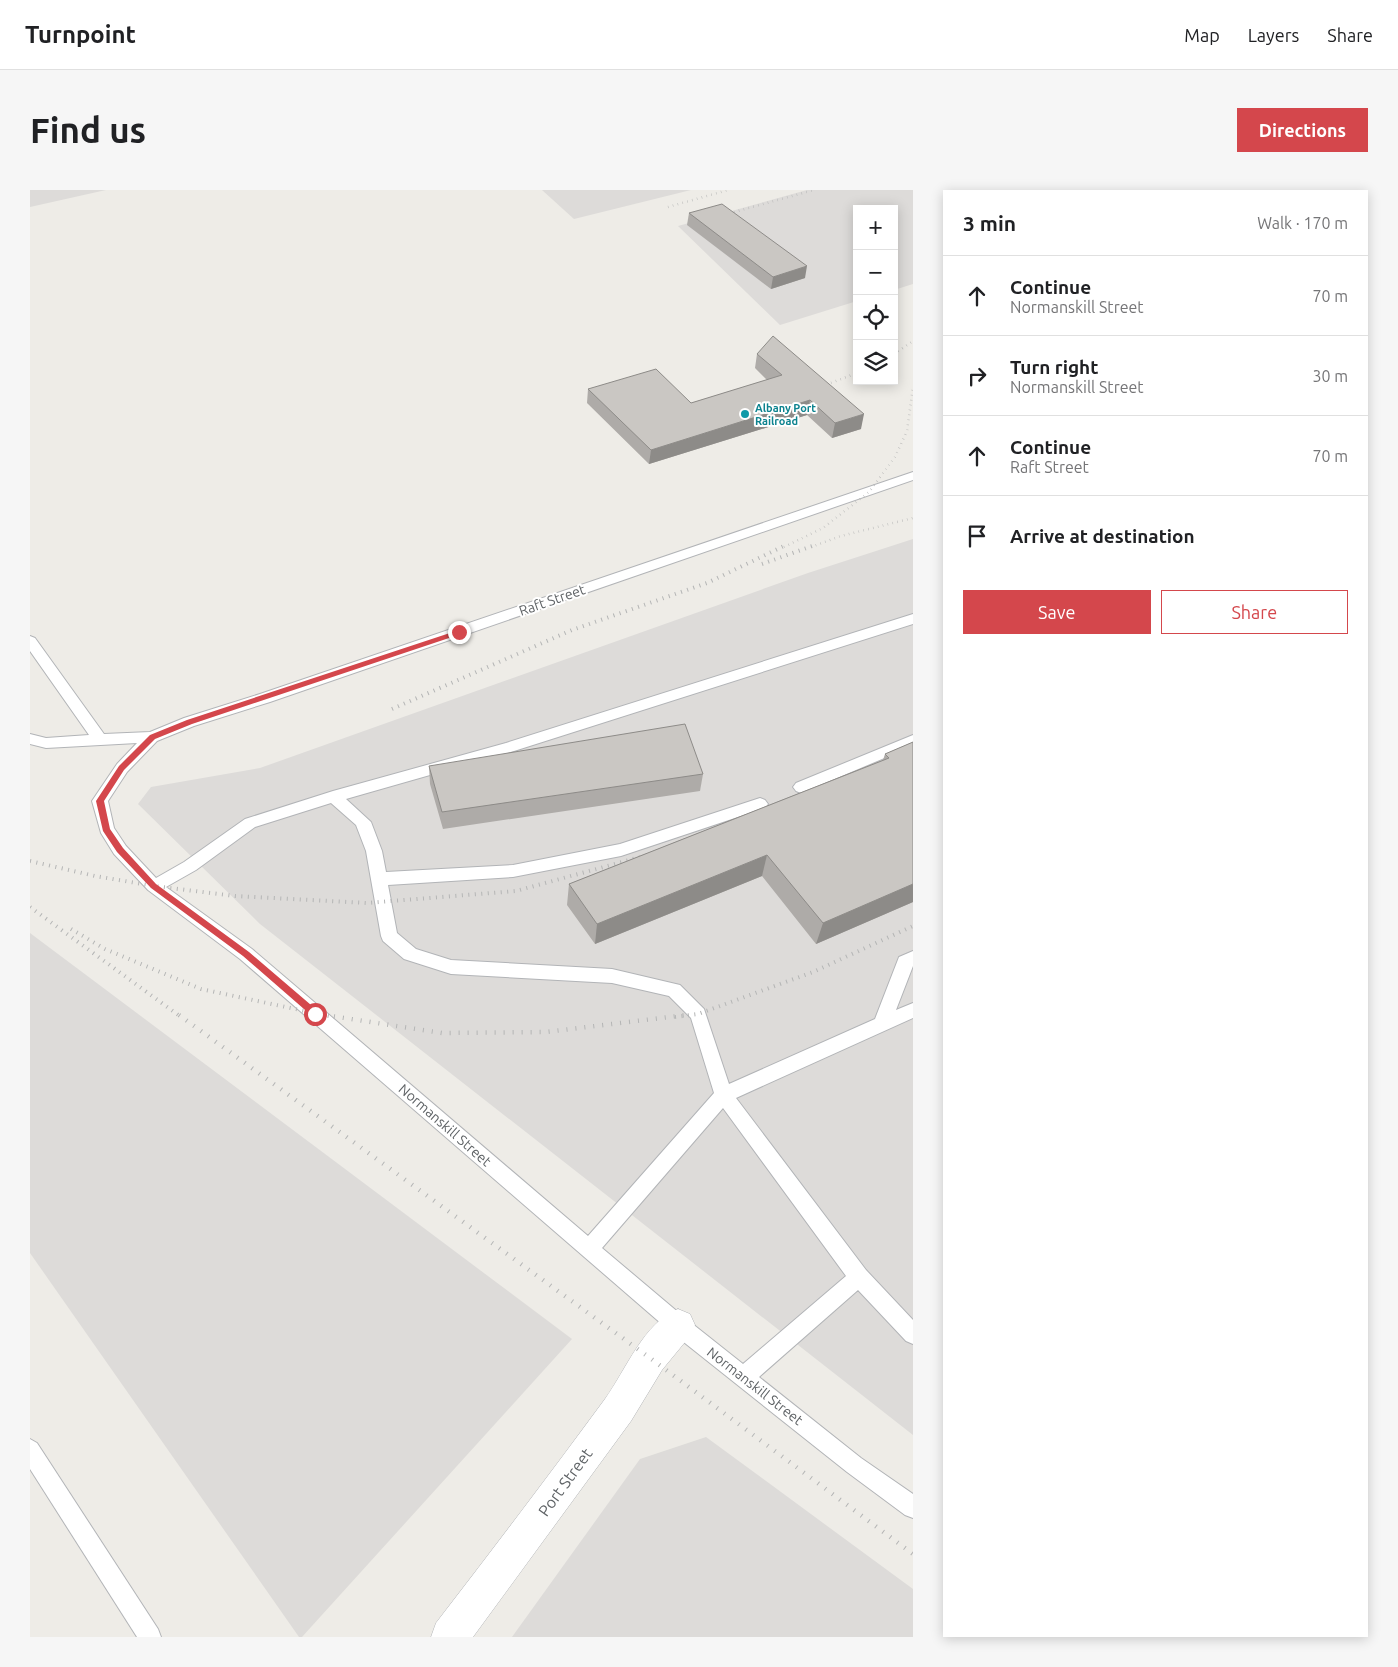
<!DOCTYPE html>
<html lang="en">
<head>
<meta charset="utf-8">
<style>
  :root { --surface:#fff; --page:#f6f6f6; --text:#202124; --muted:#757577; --line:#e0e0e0; --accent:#d4474c }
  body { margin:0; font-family:Ubuntu,sans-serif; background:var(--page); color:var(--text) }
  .controls { position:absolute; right:15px; top:15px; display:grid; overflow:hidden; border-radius:0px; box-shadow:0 2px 12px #0003 }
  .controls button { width:45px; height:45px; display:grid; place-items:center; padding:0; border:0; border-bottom:1px solid var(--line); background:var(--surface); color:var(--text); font:25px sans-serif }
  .stop { position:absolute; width:15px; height:15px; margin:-11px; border:4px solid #d4474c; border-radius:50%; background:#fff }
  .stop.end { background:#d4474c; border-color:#fff; box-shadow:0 1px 5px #0008 }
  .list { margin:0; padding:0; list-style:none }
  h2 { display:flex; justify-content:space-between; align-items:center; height:65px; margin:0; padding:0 20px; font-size:21px }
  h2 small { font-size:16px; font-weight:400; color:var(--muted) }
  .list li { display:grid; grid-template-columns:32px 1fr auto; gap:15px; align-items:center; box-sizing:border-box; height:80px; padding:0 20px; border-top:1px solid var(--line) }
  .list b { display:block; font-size:19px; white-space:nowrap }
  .list p { margin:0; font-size:16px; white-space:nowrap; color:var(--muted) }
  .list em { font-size:16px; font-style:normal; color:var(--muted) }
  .actions { display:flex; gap:10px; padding:15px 20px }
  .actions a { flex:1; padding:11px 0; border:1px solid var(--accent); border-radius:0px; text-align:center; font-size:18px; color:var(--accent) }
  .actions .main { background:var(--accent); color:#fff }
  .icon { flex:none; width:28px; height:28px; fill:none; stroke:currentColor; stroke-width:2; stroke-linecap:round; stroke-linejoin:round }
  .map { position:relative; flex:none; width:883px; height:1447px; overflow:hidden; border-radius:0px }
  header { display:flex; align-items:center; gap:30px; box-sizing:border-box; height:70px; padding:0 25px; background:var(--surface); border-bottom:1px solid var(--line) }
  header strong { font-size:24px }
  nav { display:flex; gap:28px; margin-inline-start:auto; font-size:18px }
  .intro { display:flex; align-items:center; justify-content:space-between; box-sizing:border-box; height:120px; padding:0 30px }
  h1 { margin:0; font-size:35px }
  .button { padding:12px 22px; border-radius:0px; background:var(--accent); color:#fff; font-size:18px; font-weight:700 }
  main { display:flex; gap:30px; padding:0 30px }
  aside { flex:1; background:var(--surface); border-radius:0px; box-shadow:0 2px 12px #0003 }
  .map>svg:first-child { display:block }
  .industrial { fill:#dddbd9 }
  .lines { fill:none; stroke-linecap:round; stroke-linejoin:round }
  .service-casing { stroke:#b2b4b7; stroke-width:2 }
  .minor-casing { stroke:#b2b4b7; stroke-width:1 }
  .service { fill:#fff; fill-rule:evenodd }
  .minor { fill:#fff; fill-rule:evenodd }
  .rail-far2 { stroke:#b4b5b5; stroke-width:2.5; stroke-dasharray:0.5 4.5; stroke-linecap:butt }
  .rail-far1 { stroke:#b4b5b5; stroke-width:4; stroke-dasharray:1 5.5; stroke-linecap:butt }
  .rail { stroke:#b4b5b5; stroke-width:4.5; stroke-dasharray:1 8; stroke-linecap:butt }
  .wall { fill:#aeaba8 }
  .shaded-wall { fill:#8d8b88 }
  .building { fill:#cac7c3; stroke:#8d8b88 }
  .route { fill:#d4474c }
  .culture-dot { fill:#0f9aa8; stroke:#fff; stroke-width:2 }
  .labels { text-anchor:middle; stroke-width:4; stroke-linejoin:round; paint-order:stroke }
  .far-culture-label { font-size:11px; font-weight:bold; fill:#0d838f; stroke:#fff; text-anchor:start }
  .street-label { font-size:14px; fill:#5e6265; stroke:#fff }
  .near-street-label { font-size:16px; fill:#5e6265; stroke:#fff }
</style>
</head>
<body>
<header>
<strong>Turnpoint</strong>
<nav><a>Map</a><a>Layers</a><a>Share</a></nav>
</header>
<div class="intro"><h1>Find us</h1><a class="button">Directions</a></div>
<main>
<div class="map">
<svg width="883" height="1447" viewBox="0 0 883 1447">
  <rect width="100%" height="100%" fill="#eeece7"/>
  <!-- industrial -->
  <g class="industrial">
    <path d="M0 0H76L0 17Z"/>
    <path d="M512 0H661L544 29Z"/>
    <path d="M777 0H883V94L864 100V19H827V111L750 135 648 36Z"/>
    <path d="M883 349V1245L230 734 108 614 121 597 230 578 778 383Z"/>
    <path d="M0 743 542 1149 272 1447H269L0 1063Z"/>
    <path d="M676 1247 883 1399V1447H482L610 1269Z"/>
  </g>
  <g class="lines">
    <defs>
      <g id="service">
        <path d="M883 282V290L240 512 164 536 127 551 97 582 78 611 84 638 96 656 126 688 154 672 215 629 303 601 476 553 883 424V434L484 561 316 609 341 632 352 661 356 682 483 675 590 654 730 608 735 610 738 614 735 618 591 666 483 687 358 695 367 743 386 759 421 770 582 779 650 795 674 819 699 894 845 829 869 767 883 761V776L866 820 883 813V828L706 908 836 1080 883 1130V1154L876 1151 828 1100 729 1187 831 1268 883 1304V1328L875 1325 817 1282 641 1142 210 769 118 700 84 664 71 643 62 611 87 574 107 553 16 558 0 554V544L16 548 59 545 0 461V446L5 448 74 544 120 542 154 528 230 504ZM301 613 326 635 336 661 351 746 353 751 374 769 421 784 582 793 639 806 661 828 684 903 558 1046 222 759 136 697 166 680 225 637ZM693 918 816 1086 713 1174 655 1128 572 1058Z"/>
        <path d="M883 545V556L776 601 771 603 766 601 763 597 766 593Z"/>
        <path d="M0 1249 7 1253 128 1439 131 1447H107L0 1279Z"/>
      </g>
      <path id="minor" d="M648 1119 660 1124 665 1135 660 1146 632 1180 601 1231 443 1447H401L406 1433C463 1359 520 1284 575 1209 596 1180 614 1132 648 1119Z"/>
    </defs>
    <!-- service casing -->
    <use href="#service" class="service-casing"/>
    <!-- minor casing -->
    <use href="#minor" class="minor-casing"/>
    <!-- service -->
    <use href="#service" class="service"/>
    <!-- minor -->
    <use href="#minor" class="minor"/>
    <!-- rail-far2 -->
    <g class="rail-far2">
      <path d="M638 17 698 0"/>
      <path d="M704 22 784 0"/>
      <path d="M864 164 883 151"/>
      <path d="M787 198 827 183"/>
      <path d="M754 357 793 338 839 302 865 267 877 241 883 197"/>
      <path d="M781 357 811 346 883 328"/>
    </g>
    <!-- rail-far1 -->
    <g class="rail-far1">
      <path d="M732 374 785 355"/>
      <path d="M362 519 542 440 677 393 756 355"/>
      <path d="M0 671 65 686 124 696 205 706 337 713 486 701 614 666"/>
      <path d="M0 717 151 827"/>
      <path d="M41 739 75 759 171 799 303 827"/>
      <path d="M645 827 668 824 783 782 883 736"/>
    </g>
    <!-- rail -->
    <g class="rail">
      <path d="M149 825 620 1168 883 1364"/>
      <path d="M295 825 412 843 516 842 656 825"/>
    </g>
  </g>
  <!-- wall -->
  <g class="wall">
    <path d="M659 23 775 88 741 99 657 35Z"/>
    <path d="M727 164 831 239 802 248 777 225 619 274 557 213 558 199 661 213 737 190 725 178Z"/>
    <path d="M883 552V712L786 754 732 686 565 754 537 715 539 694 853 570 855 564Z"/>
    <path d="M399 576 673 584 670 601 413 639 400 594Z"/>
  </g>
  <!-- shaded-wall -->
  <g class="shaded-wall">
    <path d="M777 76 775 88 741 99 743 87Z"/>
    <path d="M780 210 777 225 619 274 621 260Z"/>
    <path d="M834 224 831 239 802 248 805 233Z"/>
    <path d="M737 665 732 686 565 754 567 734Z"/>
    <path d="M883 694V712L786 754 793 733Z"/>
  </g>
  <!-- building -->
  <g class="building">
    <path d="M692 14 777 76 743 87 659 23Z"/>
    <path d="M743 146 834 224 805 233 780 210 621 260 558 199 626 179 661 213 752 185 727 164Z"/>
    <path d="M655 534 673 584 412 622 399 576Z"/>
    <path d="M883 552V694L793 733 737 665 567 734 539 694 859 568 855 564Z"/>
  </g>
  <!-- route -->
  <path class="route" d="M429 440 432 442 431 444 162 534 125 549 94 580 74 611 80 639 93 658 126 694 219 762 288 821V826H282L213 766 121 698 87 662 73 641 66 611 89 576 120 545 157 530Z"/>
  <!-- markers -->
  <circle class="culture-dot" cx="715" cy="224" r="5"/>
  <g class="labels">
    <!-- far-culture labels -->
    <g class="far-culture-label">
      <text x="725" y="222">Albany Port<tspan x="725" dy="13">Railroad</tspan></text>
    </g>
    <!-- street labels -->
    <g class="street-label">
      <text transform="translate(522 410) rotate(-19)" y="5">Raft Street</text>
      <text transform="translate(415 935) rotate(41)" y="5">Normanskill Street</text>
      <text transform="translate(725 1196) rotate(38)" y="5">Normanskill Street</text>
    </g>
    <!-- near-street labels -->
    <g class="near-street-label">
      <text transform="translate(535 1292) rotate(-54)" y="6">Port Street</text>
    </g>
  </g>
</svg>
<div class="controls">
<button>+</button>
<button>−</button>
<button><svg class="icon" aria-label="locate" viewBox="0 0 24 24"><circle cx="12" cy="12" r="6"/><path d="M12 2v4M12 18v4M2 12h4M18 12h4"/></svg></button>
<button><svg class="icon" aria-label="layers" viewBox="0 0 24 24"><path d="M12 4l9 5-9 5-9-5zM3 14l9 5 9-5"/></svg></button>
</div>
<div class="stop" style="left:285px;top:824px"></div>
<div class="stop end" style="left:429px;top:442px"></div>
</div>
<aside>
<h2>3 min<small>Walk · 170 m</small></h2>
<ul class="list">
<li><svg class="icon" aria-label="ahead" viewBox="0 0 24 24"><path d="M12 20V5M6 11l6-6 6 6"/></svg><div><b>Continue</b><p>Normanskill Street</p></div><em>70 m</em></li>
<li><svg class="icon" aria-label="right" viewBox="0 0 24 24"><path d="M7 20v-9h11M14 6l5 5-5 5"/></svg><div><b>Turn right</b><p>Normanskill Street</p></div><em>30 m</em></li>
<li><svg class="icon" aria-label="ahead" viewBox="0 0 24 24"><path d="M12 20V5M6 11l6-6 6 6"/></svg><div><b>Continue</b><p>Raft Street</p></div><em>70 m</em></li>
<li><svg class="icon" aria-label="arrive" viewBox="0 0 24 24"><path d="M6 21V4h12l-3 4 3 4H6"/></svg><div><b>Arrive at destination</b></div></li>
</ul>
<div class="actions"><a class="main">Save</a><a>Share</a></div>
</aside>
</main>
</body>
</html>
